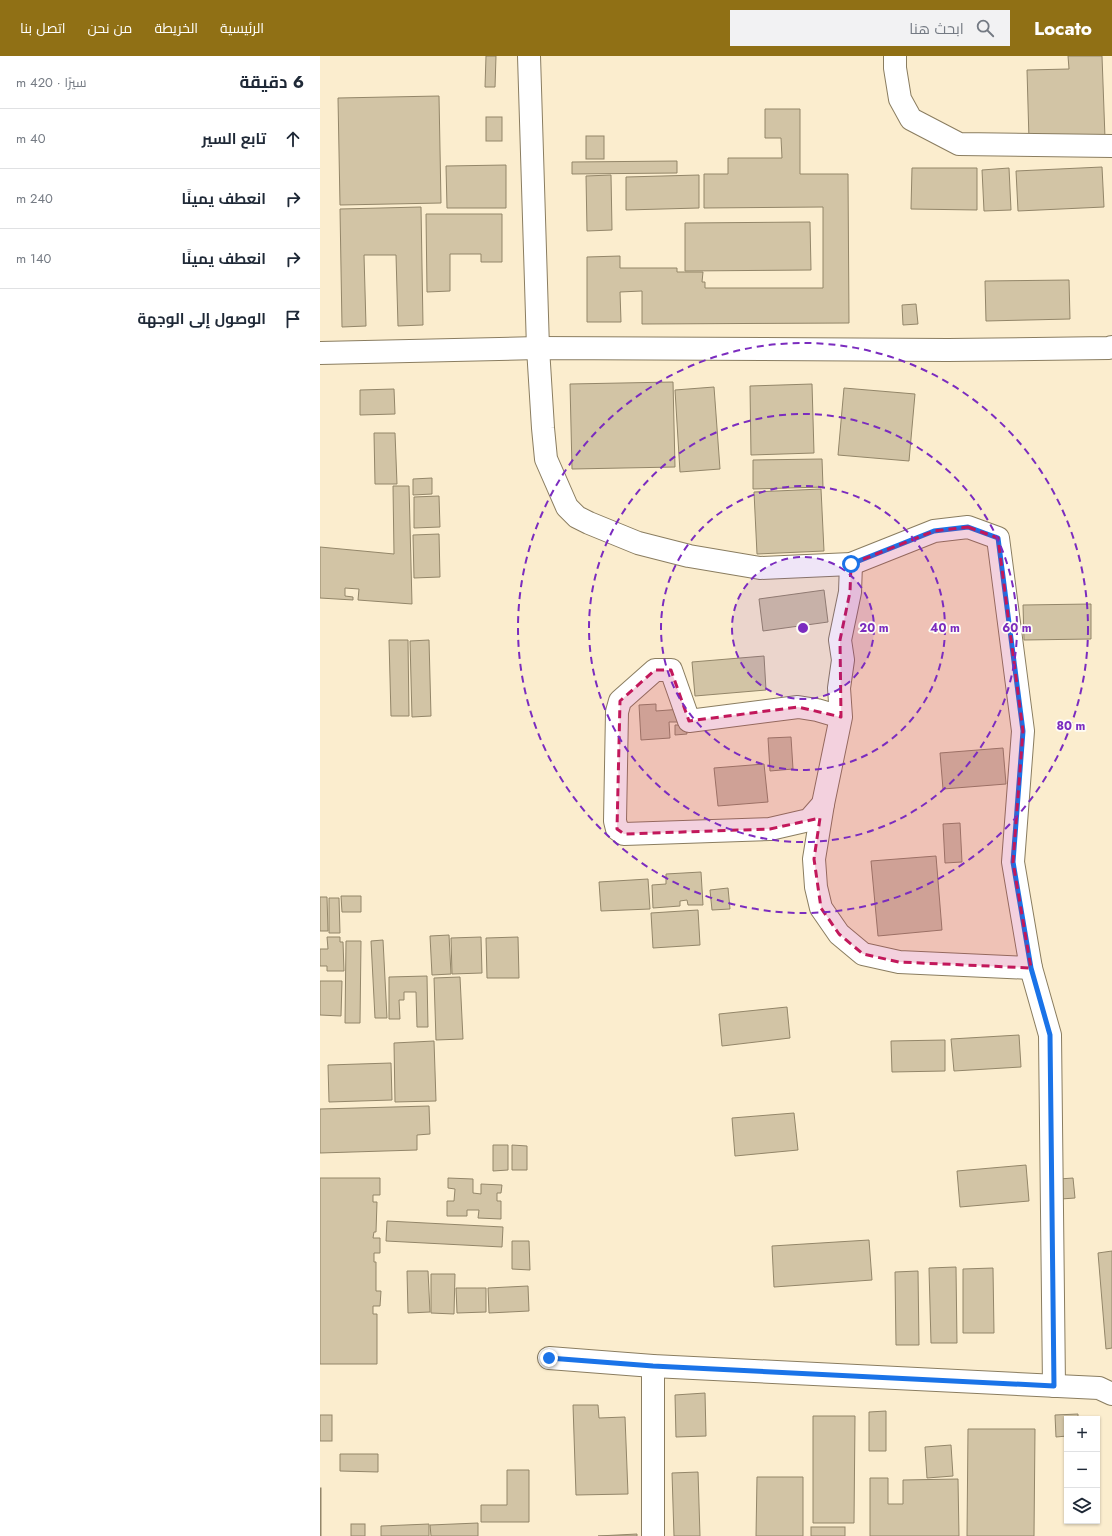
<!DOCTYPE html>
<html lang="ar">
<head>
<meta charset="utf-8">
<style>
  :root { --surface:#fff; --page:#f2f2f3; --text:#1f2937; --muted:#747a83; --line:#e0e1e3; --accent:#907015 }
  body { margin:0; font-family:Jost,Cairo,sans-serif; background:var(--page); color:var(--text); direction:rtl }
  .controls { position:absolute; right:12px; bottom:12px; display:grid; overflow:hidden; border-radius:0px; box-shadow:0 1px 3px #0004 }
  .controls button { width:36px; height:36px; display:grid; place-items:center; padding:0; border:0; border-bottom:1px solid var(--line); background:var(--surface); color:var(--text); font:20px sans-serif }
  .stop { position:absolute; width:12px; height:12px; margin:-9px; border:3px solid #1a73e8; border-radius:50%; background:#fff }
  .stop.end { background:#1a73e8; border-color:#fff; box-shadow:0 1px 4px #0008 }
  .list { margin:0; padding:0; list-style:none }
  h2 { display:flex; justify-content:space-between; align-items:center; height:52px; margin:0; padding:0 16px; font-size:17px }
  h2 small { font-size:13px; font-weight:400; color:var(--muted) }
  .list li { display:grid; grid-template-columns:26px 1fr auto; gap:12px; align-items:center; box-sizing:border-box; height:60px; padding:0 16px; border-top:1px solid var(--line) }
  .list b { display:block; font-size:15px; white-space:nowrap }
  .list em { font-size:13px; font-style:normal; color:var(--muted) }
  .icon { flex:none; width:22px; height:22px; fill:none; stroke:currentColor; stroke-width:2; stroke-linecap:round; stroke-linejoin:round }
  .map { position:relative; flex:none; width:792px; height:1480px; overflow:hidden; direction:ltr }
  header { display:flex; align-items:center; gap:24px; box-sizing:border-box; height:56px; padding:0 20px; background:var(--accent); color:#fff }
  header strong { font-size:19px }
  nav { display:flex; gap:22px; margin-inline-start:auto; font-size:14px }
  .search { width:280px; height:36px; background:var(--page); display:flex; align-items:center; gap:10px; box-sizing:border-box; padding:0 14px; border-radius:0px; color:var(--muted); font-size:15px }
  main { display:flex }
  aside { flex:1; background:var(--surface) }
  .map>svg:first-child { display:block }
  .building { fill:#d2c4a5; stroke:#938669 }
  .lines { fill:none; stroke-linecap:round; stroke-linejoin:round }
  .minor-casing { stroke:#8a7d60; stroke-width:24 }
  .minor { stroke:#fff; stroke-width:22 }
  .route { stroke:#1a73e8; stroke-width:5 }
  .marked { fill:#c2185b; fill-opacity:0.2; stroke:#c2185b; stroke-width:3; stroke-dasharray:8 5; stroke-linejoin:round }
  .ring { fill:none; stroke:#7b2cbf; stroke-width:2; stroke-dasharray:7 5 }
  .centre { fill:#7b2cbf; stroke:#fefcf5; stroke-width:2 }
  .ring-label { font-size:12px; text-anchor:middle; font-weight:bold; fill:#7b2cbf; stroke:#fefcf5; stroke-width:3.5; stroke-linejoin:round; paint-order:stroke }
</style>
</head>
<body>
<header>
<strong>Locato</strong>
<div class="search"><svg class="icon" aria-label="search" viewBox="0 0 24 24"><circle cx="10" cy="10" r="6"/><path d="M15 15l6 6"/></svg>ابحث هنا</div>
<nav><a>الرئيسية</a><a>الخريطة</a><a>من نحن</a><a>اتصل بنا</a></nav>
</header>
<main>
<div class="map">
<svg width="792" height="1480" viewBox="0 0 792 1480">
  <rect width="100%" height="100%" fill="#fbedce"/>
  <!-- building -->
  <g class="building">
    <path d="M166 0H176L175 31H165Z"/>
    <path d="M748 0H782L785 82 709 84 707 14 749 13Z"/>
    <path d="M119 40 121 147 20 149 18 42Z"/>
    <path d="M445 53H480V118H528L529 267 322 268V235L300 236 301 266H267V201L300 200V212H357V216H383L382 226H385V232H503V151L384 152V118H408V102H462L461 82H445Z"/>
    <rect x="166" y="61" width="16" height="24"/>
    <rect x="266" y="80" width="18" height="23"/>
    <path d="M357 105V117L252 118V106Z"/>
    <path d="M186 109V152H127L126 110Z"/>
    <path d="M782 111 784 151 698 155 696 115Z"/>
    <path d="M592 112H657V154L591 153Z"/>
    <path d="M689 112 691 154 664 155 662 114Z"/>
    <path d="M291 119 292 174 267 175 266 120Z"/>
    <path d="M379 119V152L306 154V121Z"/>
    <path d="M101 151 103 269 78 270 76 199H44L46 270 22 271 20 153Z"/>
    <path d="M106 158H182V206H161V198H130V235L107 236Z"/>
    <path d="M490 166 491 214 365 215V167Z"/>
    <path d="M749 224 750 263 666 265 665 225Z"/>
    <path d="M596 248 598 268 583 269 582 249Z"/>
    <path d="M353 326 355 411 252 413 250 328Z"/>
    <path d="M492 328 494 397 431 399 430 330Z"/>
    <path d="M394 331 400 413 360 416 355 334Z"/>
    <path d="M524 332 595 338 589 405 518 399Z"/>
    <path d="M74 333 75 358 40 359V334Z"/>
    <path d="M54 377H75L77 428H55Z"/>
    <path d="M502 403 503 431 433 433V404Z"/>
    <path d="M112 422V438L93 439V423Z"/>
    <path d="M73 430H89L92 548 38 544 39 533 25 532V540L33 541V544L0 542V491L74 498Z"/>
    <path d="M501 433 504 495 437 498 434 436Z"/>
    <path d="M119 440 120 471 94 472V441Z"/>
    <path d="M119 478 120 521 94 522 93 479Z"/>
    <path d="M504 534 508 566 443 575 439 543Z"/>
    <path d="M771 548V583L704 584 703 549Z"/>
    <path d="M69 584H88L89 660H71Z"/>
    <path d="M109 584 111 660 92 661 90 585Z"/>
    <path d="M444 600 446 634 375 640 372 606Z"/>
    <path d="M336 648V655L362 653 358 666H349L350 682 321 684 319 649Z"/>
    <path d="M355 669H366L367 678 355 679Z"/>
    <path d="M471 681 473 713 450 715 448 682Z"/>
    <path d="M683 692 686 728 623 733 620 697Z"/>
    <path d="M444 708 448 746 398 750 394 712Z"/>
    <path d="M640 767 642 806 625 807 623 768Z"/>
    <path d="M616 800 622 874 558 880 551 805Z"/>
    <path d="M381 816 383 849H368L367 844 360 845V850L333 852 332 829 346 828V818Z"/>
    <path d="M328 823 330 853 281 855 279 826Z"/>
    <path d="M408 832 410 853 392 854 390 834Z"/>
    <path d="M21 840H41V856H22Z"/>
    <path d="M0 841H7L8 875H0Z"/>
    <path d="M9 842H19L20 877H9Z"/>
    <path d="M378 854 380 889 333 892 331 857Z"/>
    <path d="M129 879 131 918 112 919 110 880Z"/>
    <path d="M7 881H20V886H23L24 915H7V910H0V893H8Z"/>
    <path d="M161 881 162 917 132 918 131 882Z"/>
    <path d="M198 881 199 922H167L166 882Z"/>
    <path d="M63 884 67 962H55L51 885Z"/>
    <path d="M26 885H41L40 967H25Z"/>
    <path d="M107 920 108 971H97L96 936H84V944H79L80 963H69V921Z"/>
    <path d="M140 921 143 983 116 984 114 922Z"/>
    <path d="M0 925H22L21 960 0 959Z"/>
    <path d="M467 951 470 982 402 990 399 958Z"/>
    <path d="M699 979 701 1011 634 1015 631 983Z"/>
    <path d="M625 984V1015L572 1016 571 985Z"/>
    <path d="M114 985 116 1045 75 1046 74 987Z"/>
    <path d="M71 1007 72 1044 9 1046 8 1009Z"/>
    <path d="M109 1050 110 1078 97 1079V1094L0 1097V1053Z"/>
    <path d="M474 1057 478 1094 415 1100 412 1062Z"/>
    <path d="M173 1089H188V1114L173 1115Z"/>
    <path d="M192 1089 207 1090V1114H192Z"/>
    <path d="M706 1109 709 1145 640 1151 637 1115Z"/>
    <path d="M0 1122H60V1139H53V1146H57L56 1176H54L53 1182H60V1197H54V1206H56V1235H61L60 1250H53V1258H57V1308H0Z"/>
    <path d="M128 1122 153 1123V1137L161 1138V1128L182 1129 181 1137H177V1145H181V1163L158 1162 159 1154H147V1160H127V1145H134L135 1133 128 1132Z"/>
    <path d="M753 1122 755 1142 741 1143 739 1123Z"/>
    <path d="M67 1165 183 1171 182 1191 66 1185Z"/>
    <path d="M549 1184 552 1224 454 1231 452 1190Z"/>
    <path d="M192 1185H209L210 1214 192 1213Z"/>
    <path d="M792 1195V1292L786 1293 778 1197Z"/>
    <path d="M636 1211 637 1287H611L609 1212Z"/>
    <path d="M673 1212 674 1277H643V1213Z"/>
    <path d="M87 1215H108L110 1256 88 1257Z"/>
    <path d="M598 1215 599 1289H576L575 1216Z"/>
    <path d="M111 1218H135L134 1258 111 1257Z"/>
    <path d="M208 1230 209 1255 169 1257 168 1232Z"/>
    <path d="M136 1232H166V1256L137 1257Z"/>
    <path d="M385 1337 386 1380 356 1381 355 1339Z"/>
    <path d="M253 1349H278L279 1362 305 1361 308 1438 256 1439Z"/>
    <path d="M566 1355V1395H549V1356Z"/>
    <path d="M758 1358V1363H747V1380L736 1381 735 1359Z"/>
    <rect x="0" y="1359" width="12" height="26"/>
    <path d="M493 1360H535L534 1467H493Z"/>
    <path d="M648 1373H715L714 1480H647Z"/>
    <path d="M631 1389 633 1420 607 1422 605 1391Z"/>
    <path d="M20 1398H58V1416L20 1415Z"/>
    <path d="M187 1414H209V1466H161V1449H187Z"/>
    <path d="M378 1416 380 1480H354L352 1417Z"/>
    <path d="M437 1421H483V1480H436Z"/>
    <path d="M550 1422H568V1448H583V1424L638 1423 639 1480H550Z"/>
    <rect x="0" y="1432" width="1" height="48"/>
    <path d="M158 1467V1480H111L110 1469Z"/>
    <rect x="31" y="1468" width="14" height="12"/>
    <path d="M109 1468V1480H61V1470Z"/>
    <rect x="491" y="1471" width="34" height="9"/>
    <path d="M317 1478V1480H278Z"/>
  </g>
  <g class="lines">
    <defs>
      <g id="minor">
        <path d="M209 0 218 292 223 372 226 403 247 451 257 461 269 467 318 487 369 500 440 512 531 508 614 475 648 471 678 482 703 675 693 806 711 912 730 979 734 1330"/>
        <path d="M575 0V12L580 43 591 63 639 88 792 90"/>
        <path d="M0 297 218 292 628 294 789 292 792 291"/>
        <path d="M521 661 503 748 489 764 450 773 304 778 297 773 295 765 297 656 300 645 335 614H351L369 665 478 651 497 654 521 661 519 632 523 604 520 584 530 536 531 508"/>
        <path d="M503 748 494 803 496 831 501 852 519 878 543 898 579 906 711 912"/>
        <path d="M229 1302 333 1310 779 1332 792 1338"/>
        <path d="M333 1480V1310"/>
      </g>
    </defs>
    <!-- minor casing -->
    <use href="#minor" class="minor-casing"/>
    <!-- minor -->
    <use href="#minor" class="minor"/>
  </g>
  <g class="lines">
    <!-- route -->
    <path class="route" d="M229 1302 333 1310 734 1330 730 979 711 912 693 806 703 675 678 482 648 471 614 475 531 508"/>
  </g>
  <!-- marked area -->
  <path class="marked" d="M648 471 678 482 703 675 693 806 711 912 579 906 543 898 519 878 501 852 494 803 500 762 450 773 304 778 297 773 300 645 335 614H351L369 665 478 651 521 661 520 584 530 536 531 508 614 475Z"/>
  <!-- distance rings -->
  <circle cx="483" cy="572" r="71" fill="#7b2cbf" fill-opacity=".12"/>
  <g class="ring">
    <circle cx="483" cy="572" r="71"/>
    <circle cx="483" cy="572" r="142"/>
    <circle cx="483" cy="572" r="214"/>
    <circle cx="483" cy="572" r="285"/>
  </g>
  <circle cx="483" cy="572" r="6" class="centre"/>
  <g class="ring-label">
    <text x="554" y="576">20 m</text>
    <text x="625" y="576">40 m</text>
    <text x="697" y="576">60 m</text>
    <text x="751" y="674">80 m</text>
  </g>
</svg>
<div class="controls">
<button>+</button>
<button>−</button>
<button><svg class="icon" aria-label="layers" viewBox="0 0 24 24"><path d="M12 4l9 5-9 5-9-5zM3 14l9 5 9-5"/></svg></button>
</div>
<div class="stop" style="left:531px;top:508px"></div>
<div class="stop end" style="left:229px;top:1302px"></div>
</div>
<aside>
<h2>6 دقيقة<small>سيرًا · 420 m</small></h2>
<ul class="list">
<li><svg class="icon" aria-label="ahead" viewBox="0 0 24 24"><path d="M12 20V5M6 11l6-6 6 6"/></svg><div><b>تابع السير</b></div><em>40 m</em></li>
<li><svg class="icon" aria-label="right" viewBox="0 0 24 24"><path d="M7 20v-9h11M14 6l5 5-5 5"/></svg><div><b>انعطف يمينًا</b></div><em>240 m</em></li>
<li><svg class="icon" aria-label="right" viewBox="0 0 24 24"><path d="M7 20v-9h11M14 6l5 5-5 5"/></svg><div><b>انعطف يمينًا</b></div><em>140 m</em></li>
<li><svg class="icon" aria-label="arrive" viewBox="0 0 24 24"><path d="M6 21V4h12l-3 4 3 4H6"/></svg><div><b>الوصول إلى الوجهة</b></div></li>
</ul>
</aside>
</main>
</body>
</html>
